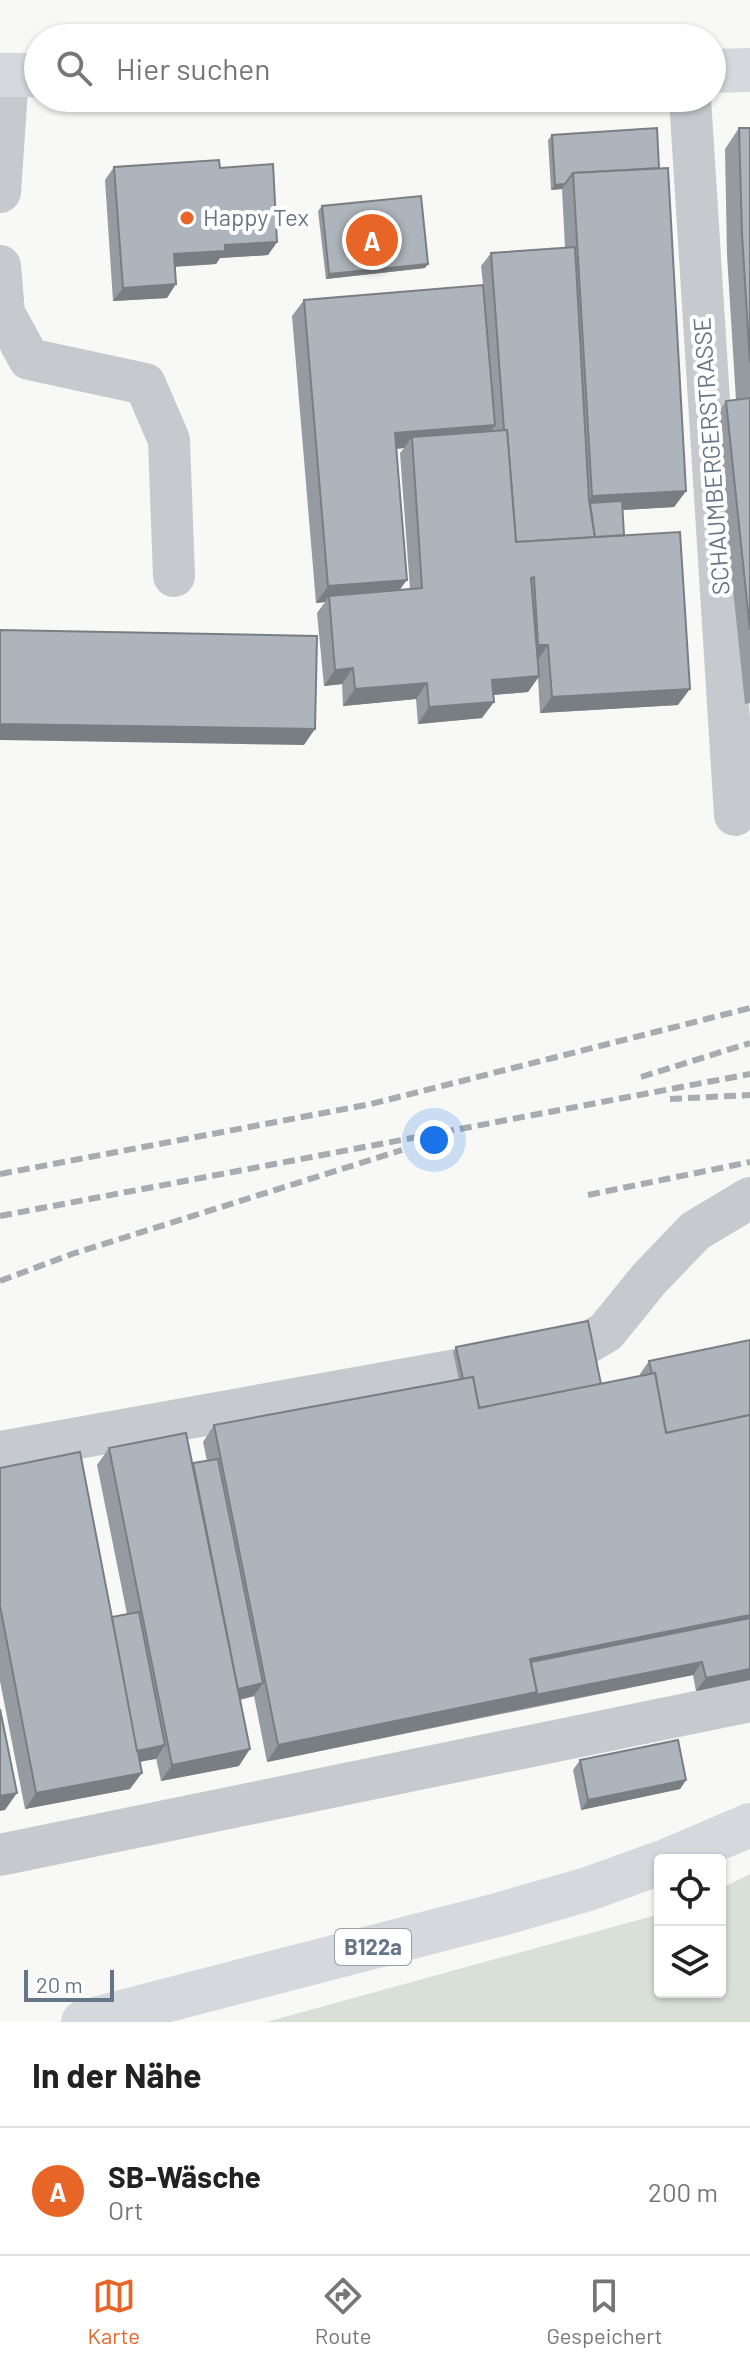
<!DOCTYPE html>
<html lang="de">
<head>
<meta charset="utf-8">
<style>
  :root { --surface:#fff; --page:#f6f6f6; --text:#222; --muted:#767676; --line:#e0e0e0; --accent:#e76627 }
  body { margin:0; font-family:Barlow,sans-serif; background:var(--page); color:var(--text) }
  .controls { position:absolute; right:24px; bottom:24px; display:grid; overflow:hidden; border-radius:8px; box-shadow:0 2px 6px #0004 }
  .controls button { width:72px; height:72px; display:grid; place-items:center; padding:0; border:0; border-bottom:2px solid var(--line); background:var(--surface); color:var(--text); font:40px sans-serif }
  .scale { position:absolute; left:24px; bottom:20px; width:90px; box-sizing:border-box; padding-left:8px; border:4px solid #677687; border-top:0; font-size:22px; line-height:28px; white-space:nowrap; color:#677687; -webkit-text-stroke:6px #fff; paint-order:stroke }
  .you { position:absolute; left:434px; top:1140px; width:28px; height:28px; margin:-20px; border:6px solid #fff; border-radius:50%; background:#1a73e8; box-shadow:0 0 0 12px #1a73e833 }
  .badge { display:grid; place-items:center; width:52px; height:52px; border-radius:50%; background:var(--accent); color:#fff; font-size:26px; font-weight:700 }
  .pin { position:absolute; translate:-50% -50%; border:4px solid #fff; box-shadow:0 2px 8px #0006 }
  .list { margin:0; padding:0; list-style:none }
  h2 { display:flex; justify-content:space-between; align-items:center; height:104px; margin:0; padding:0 32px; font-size:34px }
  h2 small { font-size:26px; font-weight:400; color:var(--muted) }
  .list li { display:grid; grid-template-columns:52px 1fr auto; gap:24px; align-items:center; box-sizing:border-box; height:128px; padding:0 32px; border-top:2px solid var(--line) }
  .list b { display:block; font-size:30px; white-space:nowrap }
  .list p { margin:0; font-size:26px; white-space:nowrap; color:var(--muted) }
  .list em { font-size:26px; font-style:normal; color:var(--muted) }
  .icon { flex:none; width:44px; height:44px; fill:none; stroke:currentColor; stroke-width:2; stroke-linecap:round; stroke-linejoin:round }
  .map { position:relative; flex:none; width:750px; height:2022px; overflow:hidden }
  .search { position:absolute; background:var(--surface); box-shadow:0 2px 6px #0004; left:24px; right:24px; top:24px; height:88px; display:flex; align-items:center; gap:20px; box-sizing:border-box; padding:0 28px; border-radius:44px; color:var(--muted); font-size:30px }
  .sheet { height:232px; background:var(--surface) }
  nav { display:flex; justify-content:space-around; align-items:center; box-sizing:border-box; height:112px; border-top:2px solid var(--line); background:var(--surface); font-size:22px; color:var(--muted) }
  nav a { display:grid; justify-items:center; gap:4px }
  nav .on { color:var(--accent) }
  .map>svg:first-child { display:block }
  .green { fill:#d9e0d7 }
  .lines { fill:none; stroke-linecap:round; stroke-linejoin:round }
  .minor { stroke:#c6c9cd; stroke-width:42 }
  .major { stroke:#d5d9dd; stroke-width:44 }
  .rail { stroke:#a6acb2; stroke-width:6; stroke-dasharray:12 6; stroke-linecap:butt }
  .wall { fill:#959ba1; fill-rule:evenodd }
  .shaded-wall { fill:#797e83 }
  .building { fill:#adb4bb; stroke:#797e83; stroke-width:2 }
  .poi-dot { fill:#e76627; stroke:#fff; stroke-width:3 }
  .labels { text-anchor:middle; stroke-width:8; stroke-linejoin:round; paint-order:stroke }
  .shield { fill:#fff; stroke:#959fab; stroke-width:2 }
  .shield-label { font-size:22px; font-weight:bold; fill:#677687 }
  .poi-label { font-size:24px; fill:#677687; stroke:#fff; text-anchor:start }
  .street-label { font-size:24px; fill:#677687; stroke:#fff }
</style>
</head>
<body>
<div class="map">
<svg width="750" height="2022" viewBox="0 0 750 2022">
  <rect width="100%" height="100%" fill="#f8f8f6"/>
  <!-- green -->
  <path class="green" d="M750 1874V2022H266L660 1914V1992H720V1889Z"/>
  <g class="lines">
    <!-- minor -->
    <g class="minor">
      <path d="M690 98 735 815"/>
      <path d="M0 192 8 75"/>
      <path d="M0 266 4 313 29 359 145 384 169 440 174 576"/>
      <path d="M0 1452 579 1348 606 1332 649 1279 695 1231 750 1198"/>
      <path d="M0 1855 750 1701"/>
    </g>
    <!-- major -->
    <g class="major">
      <path d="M712 71 750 70"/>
      <path d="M0 75H38"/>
      <path d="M668 1860 750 1825"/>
      <path d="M83 2022 501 1914 588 1889 660 1863"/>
    </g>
    <!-- rail -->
    <g class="rail">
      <path d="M641 1077 750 1043"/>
      <path d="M670 1099 750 1095"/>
      <path d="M0 1174 371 1104 750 1008"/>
      <path d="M588 1195 750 1162"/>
      <path d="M0 1216 750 1074"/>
      <path d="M0 1281 72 1254 402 1150"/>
    </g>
  </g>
  <!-- wall -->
  <g class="wall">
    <path d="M739 128H750V703L745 704 715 417 726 401 736 400 727 255 725 149Z"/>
    <path d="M552 135 659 168 686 491 674 507 622 510 624 535 678 705 540 713 538 678 528 692 493 695 482 718 418 724 416 699 343 706 342 684 324 686 317 613 325 602 316 603 292 316 304 300 483 285 481 266 491 253 565 248 562 189 551 190 548 140ZM404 448 400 453 410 589 400 590 396 449Z"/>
    <path d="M114 167 220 168 277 242 268 255 220 258 216 264 175 267 167 298 113 301 105 180Z"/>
    <path d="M322 206 425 268 326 279 318 211Z"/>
    <path d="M750 1340V1680L696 1691 693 1675 267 1762 254 1696 240 1700 239 1766 161 1781 156 1758 140 1762 130 1789 25 1809 0 1681V1468L112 1617 127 1614 97 1465 109 1448 193 1463 207 1461 203 1442 214 1425 459 1380 453 1352 456 1347 601 1384 640 1376V1374L649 1361Z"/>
    <path d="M580 1760 686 1780 680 1789 581 1810 573 1770Z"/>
  </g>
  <!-- shaded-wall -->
  <g class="shaded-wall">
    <path d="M565 184 562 189 551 190 555 185Z"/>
    <path d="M277 242 268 255 220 258 216 264 165 267 174 254 225 245Z"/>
    <path d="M428 264 425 268 326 279 329 274Z"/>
    <path d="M176 284 167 298 113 301 123 288Z"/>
    <path d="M495 425 483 442 412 437 404 448 383 450 395 433Z"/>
    <path d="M686 491 674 507 588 512 587 504 592 496Z"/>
    <path d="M407 580 395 596H329L325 602 316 603 328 586Z"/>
    <path d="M538 645H548L537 661 527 662Z"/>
    <path d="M353 668 342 684 324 686 335 670Z"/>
    <path d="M539 676 528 692 480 696 492 680Z"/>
    <path d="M427 683 416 699 343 706 355 689Z"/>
    <path d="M690 689 678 705 540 713 552 697Z"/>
    <path d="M494 702 482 718 418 724 429 707Z"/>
    <path d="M0 724 315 729 304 745 0 740Z"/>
    <path d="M750 1615V1629L531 1673 530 1659Z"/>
    <path d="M702 1662 693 1675 526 1708 535 1695Z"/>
    <path d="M750 1669V1680L696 1691 706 1678Z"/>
    <path d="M263 1683 254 1696 226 1703 235 1690Z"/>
    <path d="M537 1692 526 1708 267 1762 278 1745Z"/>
    <path d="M165 1745 156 1759 126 1764 135 1751Z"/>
    <path d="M250 1749 239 1766 161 1781 172 1765Z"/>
    <path d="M142 1773 130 1789 25 1809 36 1793Z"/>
    <path d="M686 1780 680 1789 581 1810 588 1800Z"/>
    <path d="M17 1793 5 1810 0 1811V1796Z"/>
  </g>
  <!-- building -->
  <g class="building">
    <path d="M657 128 659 168 573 173 565 184 555 185 552 135Z"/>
    <path d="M739 128H750V363L742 234Z"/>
    <path d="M219 160 220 168 273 164 277 242 225 245V251L174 254 176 284 123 288 114 167Z"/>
    <path d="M668 168 686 491 592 496 573 173Z"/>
    <path d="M421 196 428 264 329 274 322 206Z"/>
    <path d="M575 247 589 500 595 537 516 542 507 430H504L491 253Z"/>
    <path d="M483 285 495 425 395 433 407 580 328 586 304 300Z"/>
    <path d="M750 398V630L726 401Z"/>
    <path d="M507 430 516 542 680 532 690 689 552 697 548 645H538L534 577 531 578 539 676 492 680 494 702 429 707 427 683 355 689 353 668 335 670 329 596 422 588 412 437Z"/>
    <path d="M622 501 624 535 595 537 590 503Z"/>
    <path d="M0 630 317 636 315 729 0 724Z"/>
    <path d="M588 1321 601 1384 479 1408 473 1377 463 1379 456 1347Z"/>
    <path d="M750 1340V1415L666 1433 655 1373 652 1374 649 1361Z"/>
    <path d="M655 1373 666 1433 750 1415V1615L530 1659 537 1692 278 1745 214 1425 473 1377 479 1408Z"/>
    <path d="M186 1433 250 1749 172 1765 109 1448Z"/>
    <path d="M80 1452 142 1773 36 1793 0 1606V1468Z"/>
    <path d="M218 1459 263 1683 238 1689 193 1463Z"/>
    <path d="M139 1612 165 1745 137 1751 112 1617Z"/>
    <path d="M750 1618V1669L706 1678 702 1662 535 1695 537 1692 531 1662Z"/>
    <path d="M0 1709 17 1793 0 1796Z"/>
    <path d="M678 1740 686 1780 588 1800 580 1760Z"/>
  </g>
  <!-- markers -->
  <circle class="poi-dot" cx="187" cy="218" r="8"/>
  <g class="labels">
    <!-- shield labels -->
    <rect class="shield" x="335" y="1929" width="76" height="36" rx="6"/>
    <g class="shield-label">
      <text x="373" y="1955">B122a</text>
    </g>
    <!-- poi labels -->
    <g class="poi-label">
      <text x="203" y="226">Happy Tex</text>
    </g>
    <!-- street labels -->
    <g class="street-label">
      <text transform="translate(712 456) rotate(-94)" y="8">SCHAUMBERGERSTRASSE</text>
    </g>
  </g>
</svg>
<div class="controls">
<button><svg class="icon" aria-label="locate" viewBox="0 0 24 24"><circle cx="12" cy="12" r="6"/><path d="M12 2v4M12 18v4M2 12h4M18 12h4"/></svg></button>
<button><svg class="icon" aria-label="layers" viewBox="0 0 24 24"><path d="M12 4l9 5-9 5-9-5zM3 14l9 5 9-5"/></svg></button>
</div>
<div class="scale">20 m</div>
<div class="you"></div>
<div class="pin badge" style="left:372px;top:240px">A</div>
<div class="search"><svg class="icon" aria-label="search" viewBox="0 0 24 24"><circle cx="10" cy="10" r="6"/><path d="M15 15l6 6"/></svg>Hier suchen</div>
</div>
<section class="sheet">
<h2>In der Nähe<small></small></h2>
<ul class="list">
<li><span class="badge">A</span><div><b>SB-Wäsche</b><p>Ort</p></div><em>200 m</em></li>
</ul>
</section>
<nav>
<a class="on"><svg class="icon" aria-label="map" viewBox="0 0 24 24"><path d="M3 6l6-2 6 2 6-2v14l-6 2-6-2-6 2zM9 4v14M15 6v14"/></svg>Karte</a>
<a><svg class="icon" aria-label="directions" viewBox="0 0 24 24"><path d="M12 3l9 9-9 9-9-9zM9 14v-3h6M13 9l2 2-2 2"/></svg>Route</a>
<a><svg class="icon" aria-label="saved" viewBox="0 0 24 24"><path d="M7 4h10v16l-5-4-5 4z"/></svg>Gespeichert</a>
</nav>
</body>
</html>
